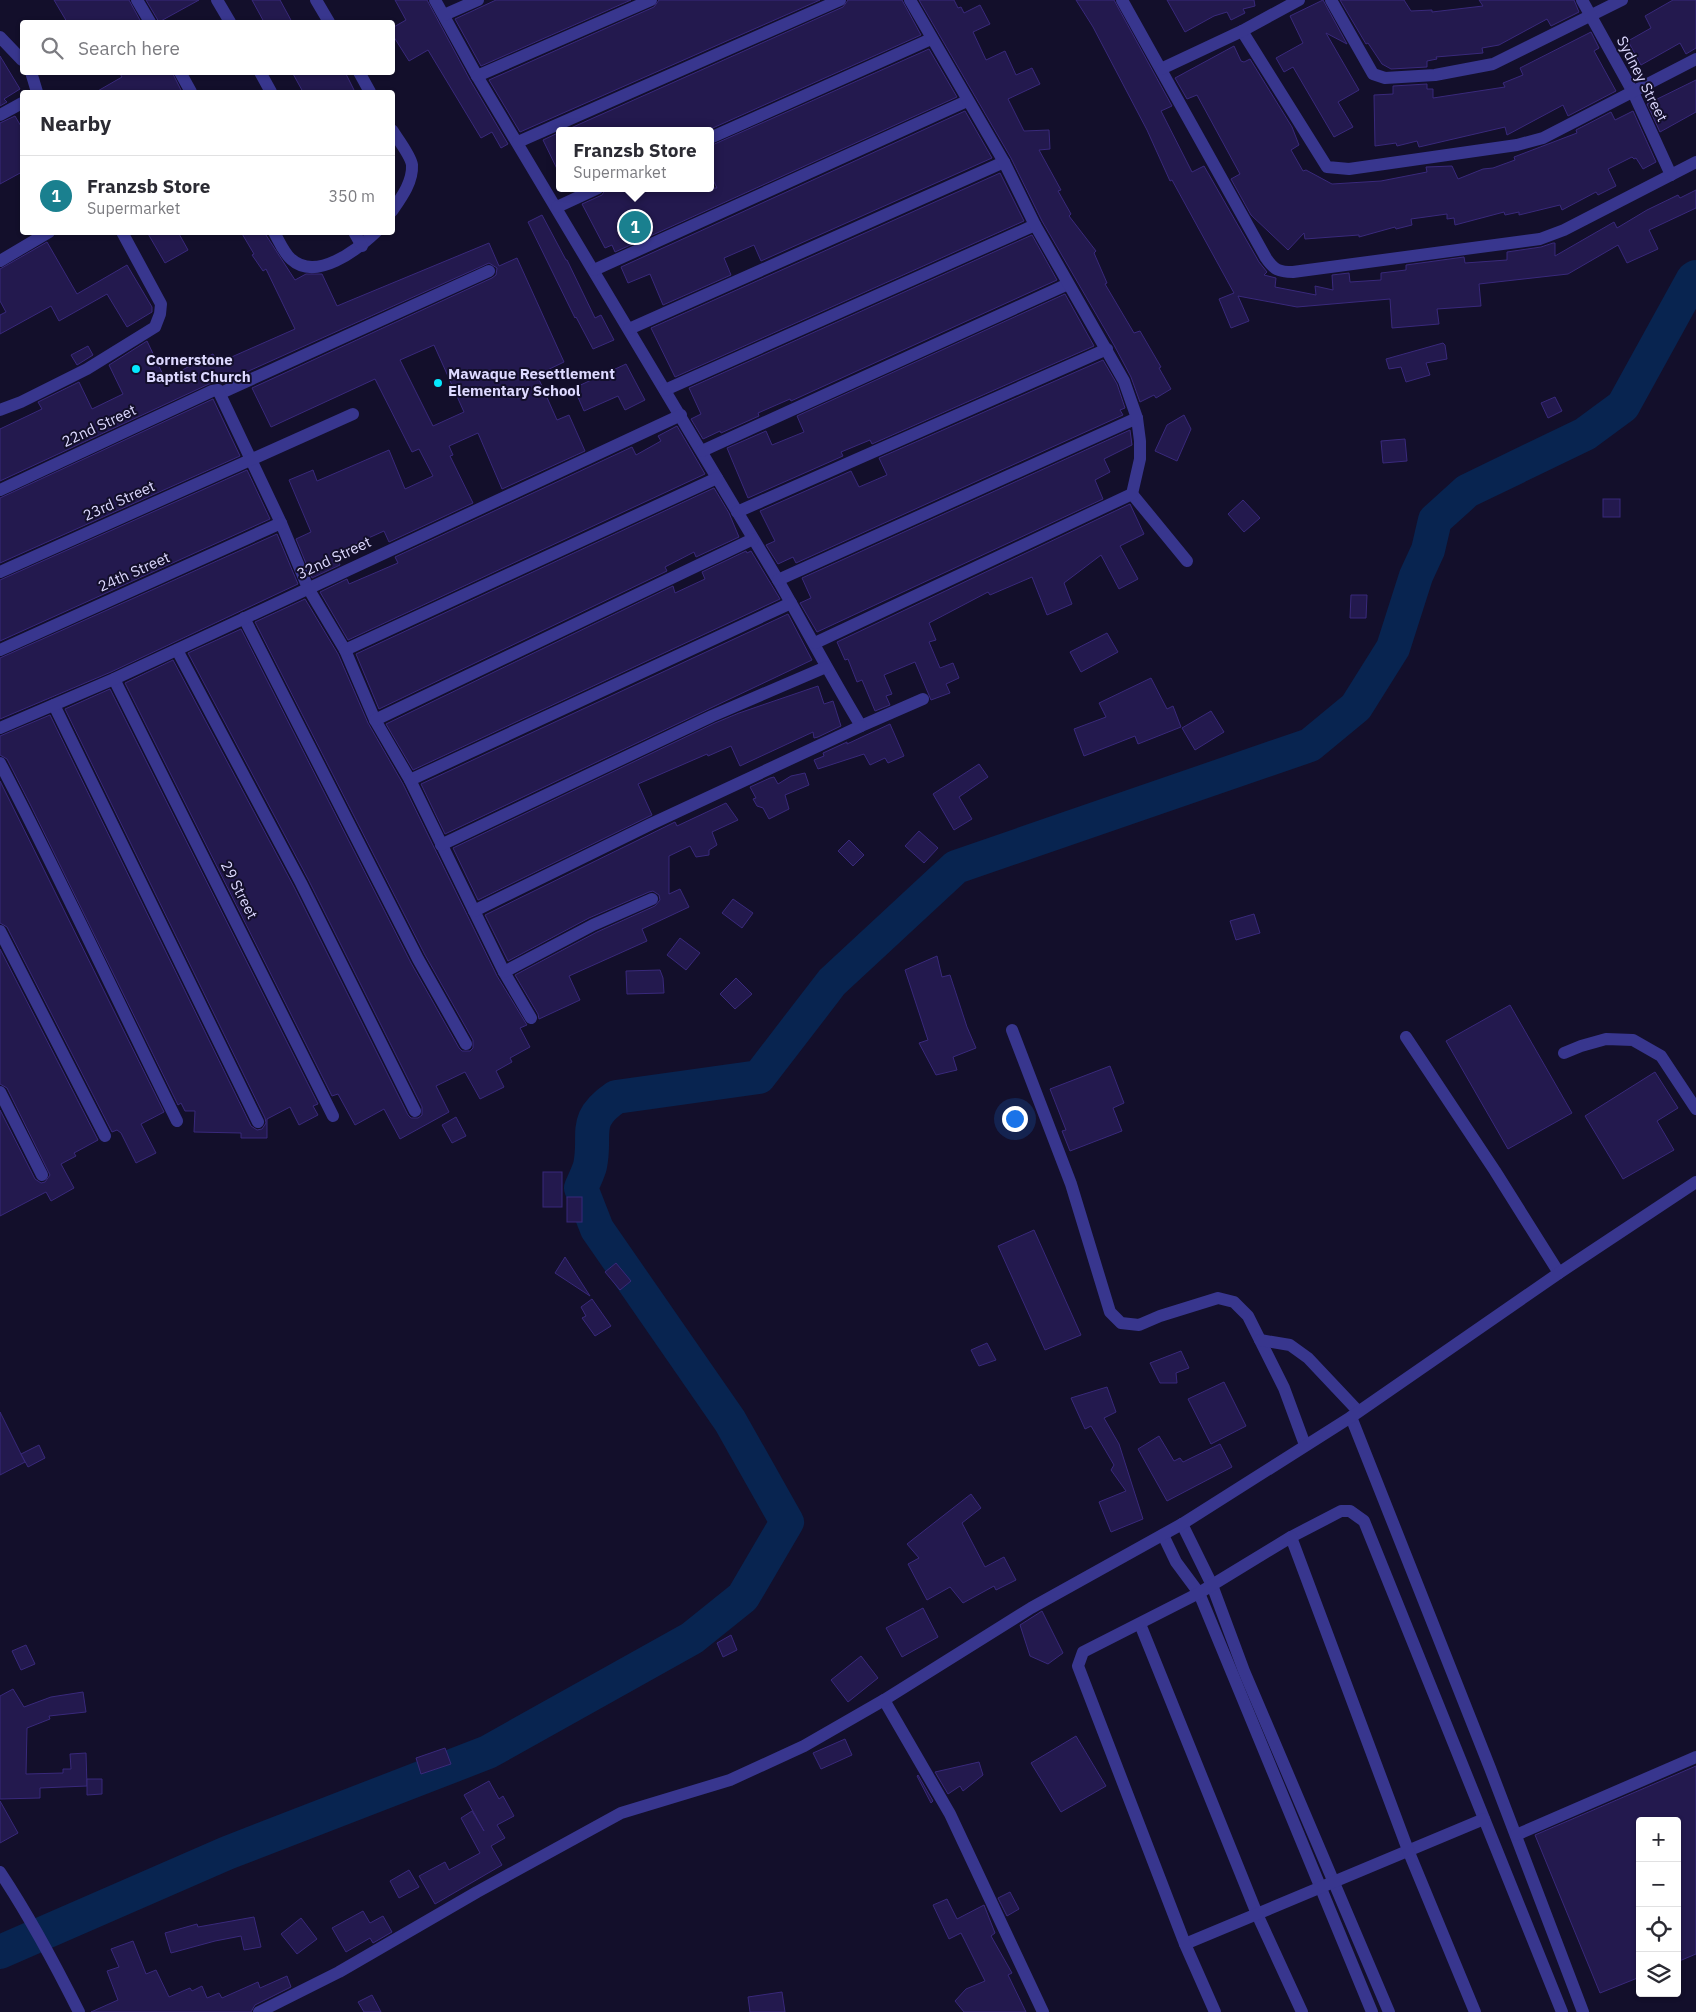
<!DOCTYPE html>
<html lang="en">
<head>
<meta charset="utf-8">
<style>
  :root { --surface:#fff; --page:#f2f2f3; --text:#2b2b33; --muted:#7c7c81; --line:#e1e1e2; --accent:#1a808f }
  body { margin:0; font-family:"IBM Plex Sans",sans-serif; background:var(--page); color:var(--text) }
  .controls { position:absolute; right:15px; bottom:15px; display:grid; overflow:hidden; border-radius:5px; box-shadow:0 1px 4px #0004 }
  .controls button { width:45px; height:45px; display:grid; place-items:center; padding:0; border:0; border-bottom:1px solid var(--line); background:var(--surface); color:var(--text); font:25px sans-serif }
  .you { position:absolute; left:1014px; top:1118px; width:18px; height:18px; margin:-12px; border:4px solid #fff; border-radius:50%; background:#1a73e8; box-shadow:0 0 0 8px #1a73e833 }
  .badge { display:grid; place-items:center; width:32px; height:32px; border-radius:50%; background:var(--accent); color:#fff; font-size:16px; font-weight:700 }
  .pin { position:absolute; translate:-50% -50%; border:2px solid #fff; box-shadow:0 1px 5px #0006 }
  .popup { position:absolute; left:556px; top:127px; width:158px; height:65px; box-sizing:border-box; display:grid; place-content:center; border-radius:5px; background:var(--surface); filter:drop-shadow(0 1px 4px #0005); font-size:16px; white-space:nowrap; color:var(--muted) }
  .popup b { font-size:19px; color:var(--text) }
  .popup::after { content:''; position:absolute; left:50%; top:100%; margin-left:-10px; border:10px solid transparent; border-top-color:var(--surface) }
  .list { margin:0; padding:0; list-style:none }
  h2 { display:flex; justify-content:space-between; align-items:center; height:65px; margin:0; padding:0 20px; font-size:21px }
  h2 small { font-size:16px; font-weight:400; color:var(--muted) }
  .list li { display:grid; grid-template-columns:32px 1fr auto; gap:15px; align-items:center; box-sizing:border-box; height:80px; padding:0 20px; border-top:1px solid var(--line) }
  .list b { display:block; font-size:19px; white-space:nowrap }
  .list p { margin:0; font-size:16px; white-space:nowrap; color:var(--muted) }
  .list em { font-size:16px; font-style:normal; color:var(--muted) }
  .icon { flex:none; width:28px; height:28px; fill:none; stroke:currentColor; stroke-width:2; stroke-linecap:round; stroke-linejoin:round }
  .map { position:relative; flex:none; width:1696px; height:2012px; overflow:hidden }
  .search { position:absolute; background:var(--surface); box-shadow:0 1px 4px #0004; left:20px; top:20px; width:375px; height:55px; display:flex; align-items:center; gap:12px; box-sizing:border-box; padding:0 18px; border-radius:5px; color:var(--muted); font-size:19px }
  .panel { position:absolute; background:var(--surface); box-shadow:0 1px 4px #0004; left:20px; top:90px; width:375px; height:145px; border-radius:5px }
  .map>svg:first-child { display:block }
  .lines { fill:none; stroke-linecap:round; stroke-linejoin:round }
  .river { stroke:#082450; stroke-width:34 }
  .building { fill:#23194e; stroke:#39297b; fill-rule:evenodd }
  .minor { stroke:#38368e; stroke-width:12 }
  .poi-dot { fill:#05e9ff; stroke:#130f2b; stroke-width:2 }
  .labels { text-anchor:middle; stroke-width:4; stroke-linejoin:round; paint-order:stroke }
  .street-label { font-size:15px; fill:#ddd9ff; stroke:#130f2b }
  .poi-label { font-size:15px; font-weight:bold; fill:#ddd9ff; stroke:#130f2b; text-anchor:start }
</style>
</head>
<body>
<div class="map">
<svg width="1696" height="2012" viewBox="0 0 1696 2012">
  <rect width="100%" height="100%" fill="#130f2b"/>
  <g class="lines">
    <!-- river -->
    <path class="river" d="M0 1952 227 1853 488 1752 692 1638 743 1597 787 1522 730 1421 597 1229 581 1188C584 1181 588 1173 590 1166 597 1133 581 1121 616 1097L759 1077 832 982 956 867 1310 745 1356 707 1393 648 1416 576 1428 550 1435 520 1467 491 1585 434 1623 406 1693 279 1696 277"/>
  </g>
  <!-- building -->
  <g class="building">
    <path d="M54 0H129L141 22H67Z"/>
    <path d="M146 0H199L159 22Z"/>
    <path d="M252 0H280L292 22H264Z"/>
    <path d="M395 0H427L470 80 508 144 501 148 492 132 481 138 428 50 409 61 392 34V28L406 20Z"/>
    <path d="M496 0H631L481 66 455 19Z"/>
    <path d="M659 0H820L520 132 489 80 654 7Z"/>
    <path d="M848 0H902L921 35 706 131H564L843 7Z"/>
    <path d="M919 0H954L958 8 961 7 964 13 980 5 990 24 973 32 986 60 1005 51 1016 75 1032 68 1040 84 1008 99 1024 131 1049 130 1050 149 1039 150 1061 190 1058 191 1071 214 1069 216 1096 251 1094 253 1107 283 1105 284 1134 333 1140 331 1161 367 1159 368 1171 389 1156 398 1154 395 1140 402 1131 377 1114 345 1042 221 1011 158Z"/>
    <path d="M1076 0H1114L1172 106 1161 111 1192 172 1204 166 1259 262 1267 272 1264 275 1276 278 1275 287 1316 295 1315 286 1333 290 1332 275 1349 273 1350 282 1381 280V273L1406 270V265L1464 257 1465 263 1507 260V252L1541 247 1553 243H1555V256L1614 222 1617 228 1647 210 1678 195 1680 198 1696 190V208L1649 230 1658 249 1627 263 1618 245 1568 274 1479 284 1481 306 1437 309 1439 324 1392 328 1390 299 1297 307 1238 296 1249 321 1231 328 1219 299 1234 293 1172 180 1170 181 1147 130 1093 27Z"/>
    <path d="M1167 0H1254L1255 6 1243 9 1245 13 1231 20 1227 12 1214 16 1185 32Z"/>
    <path d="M1323 0 1347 44 1326 33 1359 90 1338 102 1353 127 1334 137 1293 67 1284 72 1276 58 1303 43 1290 16Z"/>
    <path d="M1340 0H1404L1411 11 1432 10V12L1483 6 1479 0H1574L1579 12 1551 26 1547 19 1499 45 1482 48 1483 53 1436 57 1437 59 1427 61V67L1391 69 1382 64 1368 43 1366 44Z"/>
    <path d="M1673 0H1696V48L1686 54 1680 43 1641 65 1628 41 1651 28 1645 16Z"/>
    <path d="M1591 32 1599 48 1594 51 1616 91 1568 116 1563 105 1507 135 1505 127 1419 147 1417 141 1397 146 1396 143 1375 146 1374 95 1393 94V86L1427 84V89H1433V98L1505 87 1503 83 1523 75 1520 68Z"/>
    <path d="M1234 46 1241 61 1244 62 1250 59 1292 127 1299 145 1291 150 1303 171 1306 170 1332 184 1381 181 1427 172 1426 167 1452 166 1458 179 1483 169 1493 168 1515 160 1514 157 1577 133 1576 130 1611 112 1615 120 1633 111 1656 162 1643 169 1636 158 1634 159 1632 157 1608 169 1616 186 1598 195 1596 192 1562 210 1560 205 1519 215V212L1505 215 1504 212 1455 225 1454 218 1447 219V214L1411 219 1412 225 1396 229 1395 227 1359 237V235L1305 239 1304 233 1288 250 1251 215 1231 179 1240 174 1197 95 1187 99 1175 78Z"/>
    <path d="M929 49 957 97 615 252 612 245 605 248 582 204 602 195 606 188H717L710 174V146Z"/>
    <path d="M0 56 20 89 4 99 7 102 0 106Z"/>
    <path d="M119 72H172L182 92H96L122 77Z"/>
    <path d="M292 72H345L355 92H303Z"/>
    <path d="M1696 80V112L1660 132 1647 104Z"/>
    <path d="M965 111 992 158 761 261 754 245 724 258 731 275 663 305 650 274 628 283 621 267Z"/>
    <path d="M15 116 22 128V172L0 184V123Z"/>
    <path d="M560 132V175L543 140Z"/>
    <path d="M1000 173 1024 221 675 377 651 328Z"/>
    <path d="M542 215 566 260H567L595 318 601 315 614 340 593 349 576 317 575 318 528 222Z"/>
    <path d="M147 232H178L188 250 165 263Z"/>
    <path d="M241 232H264L295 280 306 274H322L337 306 489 243 499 266 517 258 564 362 537 375 557 420 569 415 585 451 502 489 478 433 449 446 453 455 450 456 473 503 389 542 384 531 335 553 340 565 312 578 296 539 311 532 289 480 313 470 317 481 389 450 405 489 433 476 419 449 412 452 375 379 271 427 252 388 492 278 496 275 497 268 489 263 222 383 217 382 209 384 0 481V429L42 409 38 402 79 382 92 409 123 394 109 365 147 341 165 379 213 354 218 363 295 329 266 269 263 271 252 255 254 254ZM434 345 464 412 433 426 400 360Z"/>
    <path d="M1032 235 1057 280 791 401 790 399 758 413 759 416 721 433 720 431 703 439 691 419 701 414 689 388Z"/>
    <path d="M47 242 77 294 127 265 152 307V312L127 327 107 294 59 321 51 306 0 334V315L6 312 0 301V269Z"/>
    <path d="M1065 294 1094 346 872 444 870 440 841 452 843 456 748 498 727 448 766 431 772 445 804 432 797 416Z"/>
    <path d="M1443 343 1445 345 1447 359 1426 363 1430 375 1406 382 1401 367 1389 369 1386 359Z"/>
    <path d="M88 346 93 355 77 365 71 355Z"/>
    <path d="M1103 360 1117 384 1125 408 1120 410 1123 415 796 563 793 557 778 564 766 545 775 541 760 511 851 471 859 487 887 475 879 458Z"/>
    <path d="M626 364 645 400 625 410 618 396 584 411 574 388Z"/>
    <path d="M1555 397 1562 411 1548 418 1541 403Z"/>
    <path d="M213 399 240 456 0 563V498Z"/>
    <path d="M1184 415 1191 429 1177 461 1155 451 1167 425Z"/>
    <path d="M677 426 705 474 348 640 320 592 347 579 349 584 398 563 395 557 632 447 636 455 661 441 658 436Z"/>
    <path d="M1130 430 1132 445 1104 459 1110 472 1095 480 1103 499 817 632 800 603 811 598 802 578Z"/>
    <path d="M1405 439 1407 461 1383 463 1381 441Z"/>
    <path d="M247 470 270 519 0 641V580Z"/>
    <path d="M714 488 729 513 739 537 696 557 694 552 665 567 667 571 379 709 356 654Z"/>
    <rect x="1603" y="499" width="17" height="18"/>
    <path d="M1243 500 1260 518 1244 532 1228 514Z"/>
    <path d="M1130 504 1144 534 1120 546 1138 579 1119 589 1101 555 1064 583 1072 604 1047 615 1032 577 990 595 988 592 929 623 936 640 929 642 940 668 953 663 959 678 946 684 950 693 931 700 915 662 884 675 892 694 886 696 890 705 875 711 862 680 857 682 848 659 845 660 837 642Z"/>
    <path d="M277 534 298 584 111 672 0 719V658Z"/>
    <path d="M746 551 747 553 751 551 780 599 413 770 386 724 673 586 675 593 705 579 702 572Z"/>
    <path d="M1351 595H1367L1366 618H1350Z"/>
    <path d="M305 599 338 654 368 723 403 784 497 976 527 1025 520 1028 530 1047 510 1058 512 1062 496 1071 504 1087 480 1099 465 1072 436 1086 449 1112 400 1139 384 1109 355 1125 338 1094 332 1096 125 683 173 660 294 887 408 1115 411 1118H418L422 1115V1107L308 879 188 653 241 629 411 963 459 1048 462 1051H470L473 1048V1040L425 955 255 622Z"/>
    <path d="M788 614 812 660 445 834 421 784Z"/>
    <path d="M1107 633 1118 652 1081 672 1070 652Z"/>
    <path d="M1151 678 1167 709 1173 706 1181 727 1138 744 1135 736 1084 756 1074 729 1106 717 1099 703Z"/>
    <path d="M818 686 824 704 833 701 841 726 818 737 814 738 813 732 740 766 731 746 708 756 707 754 638 784 652 815 478 900 453 848 715 723 739 713Z"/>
    <path d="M110 689 318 1104 313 1106 318 1115 299 1125 290 1107 267 1119V1138H241V1133L194 1132 195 1111H185L181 1103 178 1105 30 804 7 759 0 755V736L50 715 251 1126 257 1130 262 1129 266 1123 265 1118 65 709Z"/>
    <path d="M1211 711 1224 732 1195 750 1182 728Z"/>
    <path d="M890 724 904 756 888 763 885 758 870 765 864 754 818 769 814 760 824 756 823 753 847 742V744Z"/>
    <path d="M979 764 988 777 959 797 972 819 954 830 933 794Z"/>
    <path d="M805 773 809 785 785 795 789 809 769 819 763 808 757 806 753 799 756 798 750 787 770 778 774 777 778 784 791 776Z"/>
    <path d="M0 781 164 1112 141 1124 156 1153 136 1163 121 1133 117 1130 112 1132 7 927 0 923Z"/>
    <path d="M726 803 738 820 712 832 717 845 709 850V855L696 857 690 846 669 856V894L680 889 689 907 642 929 647 941 569 976 580 1000 539 1019 538 1014 515 975 597 932 655 906 660 900 659 895 653 891 649 892 589 918 508 961 485 915 675 822 677 826Z"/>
    <path d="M919 831 938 848 924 863 905 846Z"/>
    <path d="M849 840 864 855 853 866 838 851Z"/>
    <path d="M733 899 753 913 742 928 722 913Z"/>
    <path d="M1254 914 1260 933 1236 940 1230 921Z"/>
    <path d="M680 938 700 953 686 970 667 955Z"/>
    <path d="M0 949 98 1140 74 1153 76 1156 61 1164 74 1188 51 1201 46 1192 0 1216V1110L35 1179 41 1183 45 1182 50 1175 7 1088 0 1084Z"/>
    <path d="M937 956 942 977 950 975 967 1027 976 1048 953 1057 957 1070 936 1075 919 1043 928 1040 905 970Z"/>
    <path d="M660 970 663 978 664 993 627 994 626 971Z"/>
    <path d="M736 978 752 994 735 1009 720 994Z"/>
    <path d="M1510 1005 1572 1113 1508 1149 1446 1041Z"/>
    <path d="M1110 1066 1124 1103 1113 1108 1122 1131 1070 1151 1062 1131 1066 1130 1050 1089Z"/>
    <path d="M1655 1072 1678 1108 1657 1121 1674 1150 1623 1179 1585 1116Z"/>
    <path d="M456 1117 466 1136 452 1143 442 1125Z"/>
    <rect x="543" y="1172" width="19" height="35"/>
    <rect x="567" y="1197" width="15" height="25"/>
    <path d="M1034 1230 1081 1335 1045 1350 998 1246Z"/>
    <path d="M565 1257 590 1296 555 1273Z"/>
    <path d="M616 1263 631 1281 620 1290 605 1272Z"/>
    <path d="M592 1299 611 1326 595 1336 582 1318 586 1316 581 1307Z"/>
    <path d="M987 1343 996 1360 979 1366 971 1350Z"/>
    <path d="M1181 1351 1189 1368 1176 1373 1177 1383H1160L1150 1363Z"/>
    <path d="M1224 1382 1246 1426 1211 1444 1188 1399Z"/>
    <path d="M1107 1387 1116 1412 1104 1418 1119 1444 1143 1519 1111 1532 1099 1502 1126 1491 1111 1470 1114 1465 1091 1426 1085 1429 1071 1398Z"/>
    <path d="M0 1412 25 1462 0 1475Z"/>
    <path d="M1159 1436 1174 1461 1180 1458 1183 1462 1220 1444 1232 1467 1167 1501 1138 1449Z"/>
    <path d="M39 1445 45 1458 28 1467 21 1454Z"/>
    <path d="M971 1494 981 1508 962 1523 985 1567 1004 1557 1016 1580 996 1590 994 1586 963 1603 950 1587 927 1600 908 1564 919 1558 907 1544Z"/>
    <path d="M923 1608 938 1637 902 1657 886 1628Z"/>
    <path d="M1042 1611 1063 1653 1048 1664 1030 1656 1020 1625Z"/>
    <path d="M731 1635 737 1650 723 1657 717 1643Z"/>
    <path d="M26 1645 35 1664 21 1670 12 1651Z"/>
    <path d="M861 1656 878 1678 848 1702 831 1680Z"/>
    <path d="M13 1689 24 1707 51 1697 83 1692 86 1712 49 1716 50 1719 27 1728 26 1774 63 1773V1769H71L70 1754 86 1753 87 1786 40 1788V1798L0 1799V1696Z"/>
    <path d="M1076 1736 1106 1786 1061 1812 1031 1763Z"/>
    <path d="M845 1739 852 1755 821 1769 813 1753Z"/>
    <path d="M445 1748 451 1764 421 1774 416 1758Z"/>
    <path d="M979 1762 983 1775 963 1791 960 1786 948 1794 935 1772Z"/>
    <path d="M1696 1766V1954L1677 1962V1821H1640V1977L1600 1993 1535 1835Z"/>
    <path d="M918 1775 933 1801 931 1803 917 1776Z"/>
    <path d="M87 1779H102V1794L87 1795Z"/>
    <path d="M489 1781 499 1799 503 1796 514 1816 497 1825 505 1838 491 1846 502 1865 435 1904 419 1876 445 1862 449 1870 480 1853 461 1818 472 1811 484 1831 464 1795Z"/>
    <path d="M0 1801 18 1833 0 1843Z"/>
    <path d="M409 1870 419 1887 399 1898 390 1881Z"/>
    <path d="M1010 1892 1019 1909 1007 1916 998 1898Z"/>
    <path d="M947 1899 957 1919 984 1905 995 1933 991 1936 1012 1973 1008 1975 1026 2012H964L955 2001 966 1989 985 1981 961 1933 949 1939 933 1905Z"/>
    <path d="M363 1911 370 1923 383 1916 392 1932 373 1943 370 1938 346 1952 332 1928Z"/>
    <path d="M254 1917 261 1947 244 1950 241 1936 215 1941 171 1953 165 1933 197 1924 198 1927Z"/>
    <path d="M301 1918 317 1939 297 1954 281 1934Z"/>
    <path d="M133 1941 146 1974 156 1970 169 1997 190 1988 192 1991 202 1986 207 1998 219 1993 222 1998 258 1982 260 1988 287 1976 291 1987 255 2005 251 2012H91L118 2000 107 1971 119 1967 111 1949Z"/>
    <path d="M782 1992 785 2012H750L748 1997Z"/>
    <path d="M372 1995 381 2012H364L358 2002Z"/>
  </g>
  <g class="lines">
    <!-- minor -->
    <g class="minor">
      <path d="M137 0 150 22"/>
      <path d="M217 0 230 22"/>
      <path d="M316 0 329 22"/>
      <path d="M435 0 477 76 778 580C806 629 832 678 861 726L923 699"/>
      <path d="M1122 0 1266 258C1274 270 1279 272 1293 272L1540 239 1564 230 1696 162"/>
      <path d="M1331 0 1373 74 1385 78 1435 75 1493 64 1622 0"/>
      <path d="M1582 0 1633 92 1671 175"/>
      <path d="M444 15 478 0"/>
      <path d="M1242 31 1327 167 1349 169 1517 145 1543 138 1696 59"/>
      <path d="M0 37 22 60"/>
      <path d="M1161 69 1242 31 1299 0"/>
      <path d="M31 72 37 92"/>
      <path d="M180 72 191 92"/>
      <path d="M260 72 271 92"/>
      <path d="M359 72 370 92"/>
      <path d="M477 76 651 0"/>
      <path d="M0 115 22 103"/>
      <path d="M392 130C397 138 411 156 412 165 413 182 401 198 392 211"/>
      <path d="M710 138 931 39"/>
      <path d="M518 142 840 0"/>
      <path d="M557 207 598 188"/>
      <path d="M274 232C279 241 284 253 291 259 316 282 357 250 376 232"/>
      <path d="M354 232 362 246"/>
      <path d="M0 261 49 232"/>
      <path d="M594 270 967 101"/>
      <path d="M629 329 1004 162"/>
      <path d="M665 390 1035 225"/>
      <path d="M221 393 489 271"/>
      <path d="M0 410 21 402 87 369 155 327 160 314 161 304 122 232"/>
      <path d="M702 451 1068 284"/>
      <path d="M0 490 212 391 218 390 281 523 308 588 345 650 375 720 410 780 504 972 531 1018"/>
      <path d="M1132 494 1187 561"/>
      <path d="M737 512 1107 349"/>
      <path d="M0 572 353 414"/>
      <path d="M778 580 1137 418"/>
      <path d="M244 618 418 959 466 1044"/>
      <path d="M815 643 1132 494 1140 459V441L1137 418 1124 381 1035 225 1004 162 910 0"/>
      <path d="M0 650 281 523"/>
      <path d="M177 650 301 883 415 1111"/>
      <path d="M345 650 717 478"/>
      <path d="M114 679 333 1116"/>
      <path d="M54 705 258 1122"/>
      <path d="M375 720 753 539"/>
      <path d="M0 728 114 679 681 415"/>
      <path d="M0 763C62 881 118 1002 177 1121"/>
      <path d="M410 780 791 603"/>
      <path d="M441 845 712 716 826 667"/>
      <path d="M474 911 651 824 861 726"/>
      <path d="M0 931 105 1136"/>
      <path d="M504 972 593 925 652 899"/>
      <path d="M1012 1030 1071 1184 1110 1312 1121 1323 1139 1325 1160 1316 1218 1298 1234 1302 1248 1316 1284 1388 1305 1445"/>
      <path d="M1406 1037 1495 1171 1559 1273"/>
      <path d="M1564 1053 1581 1046 1606 1039 1633 1040 1661 1056 1696 1109"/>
      <path d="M0 1092 42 1175"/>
      <path d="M1260 1340 1290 1345 1308 1358 1358 1411"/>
      <path d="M1351 1417 1490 1768 1583 2012"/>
      <path d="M1182 1524 1212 1585 1244 1671 1389 2012"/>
      <path d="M1163 1535 1176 1562 1199 1593 1372 2012"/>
      <path d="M1291 1537 1341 1511H1350L1364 1521 1562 2012"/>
      <path d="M1140 1624 1257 1914 1302 2012"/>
      <path d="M884 1700 950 1814 1043 2012"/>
      <path d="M1516 1835 1696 1757"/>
      <path d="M0 1872C30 1917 55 1964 79 2012"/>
      <path d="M1185 1944 1484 1819"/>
      <path d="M259 2012 339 1972 477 1892 621 1813 730 1780 804 1746 884 1700 1031 1608 1182 1524 1351 1417 1559 1273 1696 1182"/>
      <path d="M1215 2012 1185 1944 1078 1666 1083 1652 1199 1593 1291 1537 1408 1850 1475 2012"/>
    </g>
  </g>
  <!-- markers -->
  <g class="poi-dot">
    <circle cx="136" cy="369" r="5"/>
    <circle cx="438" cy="383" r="5"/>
  </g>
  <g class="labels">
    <!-- street labels -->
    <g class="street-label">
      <text transform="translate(1642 79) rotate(63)" y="5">Sydney Street</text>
      <text transform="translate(99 426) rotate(-25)" y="5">22nd Street</text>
      <text transform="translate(119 501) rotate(-24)" y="5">23rd Street</text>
      <text transform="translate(334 558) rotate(-25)" y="5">32nd Street</text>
      <text transform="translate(134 572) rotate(-24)" y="5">24th Street</text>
      <text transform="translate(239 890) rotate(63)" y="5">29 Street</text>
    </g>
    <!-- poi labels -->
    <g class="poi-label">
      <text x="146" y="365">Cornerstone<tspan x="146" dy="17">Baptist Church</tspan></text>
      <text x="448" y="379">Mawaque Resettlement<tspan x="448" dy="17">Elementary School</tspan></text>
    </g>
  </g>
</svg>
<div class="controls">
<button>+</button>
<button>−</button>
<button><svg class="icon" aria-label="locate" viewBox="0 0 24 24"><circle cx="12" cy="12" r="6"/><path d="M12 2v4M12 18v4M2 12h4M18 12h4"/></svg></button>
<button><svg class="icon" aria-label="layers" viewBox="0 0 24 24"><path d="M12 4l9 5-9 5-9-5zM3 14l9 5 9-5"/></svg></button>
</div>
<div class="you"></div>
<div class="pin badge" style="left:635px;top:227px">1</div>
<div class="popup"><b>Franzsb Store</b>Supermarket</div>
<div class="search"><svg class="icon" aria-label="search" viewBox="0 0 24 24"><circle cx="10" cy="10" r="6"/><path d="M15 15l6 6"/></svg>Search here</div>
<section class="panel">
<h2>Nearby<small></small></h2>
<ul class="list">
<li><span class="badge">1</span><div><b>Franzsb Store</b><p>Supermarket</p></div><em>350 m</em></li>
</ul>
</section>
</div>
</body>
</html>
